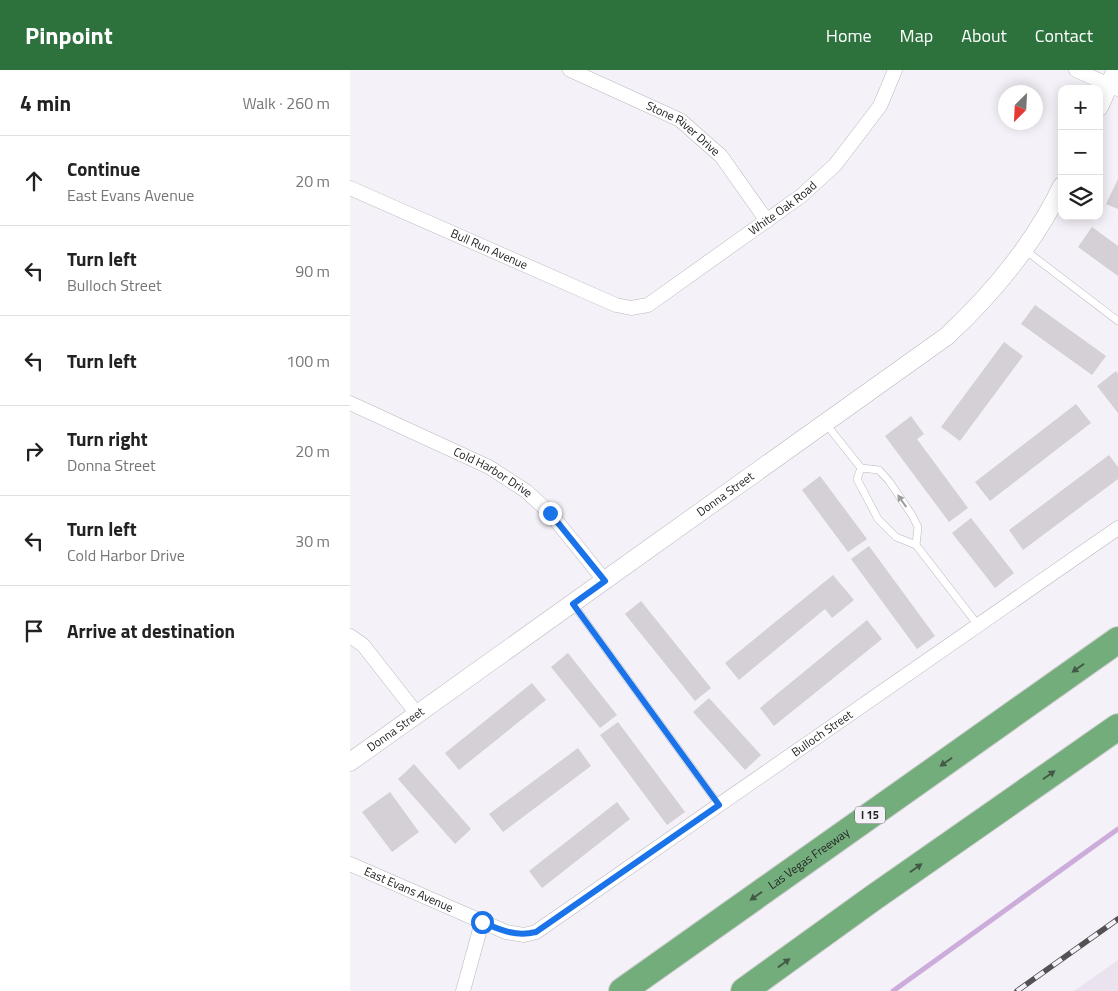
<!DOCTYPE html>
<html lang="en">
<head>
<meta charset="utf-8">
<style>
  :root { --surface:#fff; --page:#f6f6f6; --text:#222; --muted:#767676; --line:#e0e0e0; --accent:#2d713c }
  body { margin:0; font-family:"Titillium Web",sans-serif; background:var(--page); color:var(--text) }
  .controls { position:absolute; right:15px; top:15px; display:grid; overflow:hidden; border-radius:10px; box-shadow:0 2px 12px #0003 }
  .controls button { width:45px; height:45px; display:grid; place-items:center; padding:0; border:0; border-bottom:1px solid var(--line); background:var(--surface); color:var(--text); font:25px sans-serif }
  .compass { position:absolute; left:648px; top:15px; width:45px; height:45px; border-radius:50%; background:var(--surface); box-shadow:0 2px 12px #0003; rotate:204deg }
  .stop { position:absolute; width:15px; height:15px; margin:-11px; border:4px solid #1a73e8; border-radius:50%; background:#fff }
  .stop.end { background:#1a73e8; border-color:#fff; box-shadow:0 1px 5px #0008 }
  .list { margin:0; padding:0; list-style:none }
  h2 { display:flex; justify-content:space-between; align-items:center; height:65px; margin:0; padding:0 20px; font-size:21px }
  h2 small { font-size:16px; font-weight:400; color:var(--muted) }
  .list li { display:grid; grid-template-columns:32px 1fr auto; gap:15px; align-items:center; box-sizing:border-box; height:90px; padding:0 20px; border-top:1px solid var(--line) }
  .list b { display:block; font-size:19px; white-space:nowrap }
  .list p { margin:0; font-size:16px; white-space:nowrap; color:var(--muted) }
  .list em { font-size:16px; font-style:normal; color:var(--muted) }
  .icon { flex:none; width:28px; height:28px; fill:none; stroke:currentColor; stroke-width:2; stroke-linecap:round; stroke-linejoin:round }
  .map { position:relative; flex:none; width:768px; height:921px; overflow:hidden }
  header { display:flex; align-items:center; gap:30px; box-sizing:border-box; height:70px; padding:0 25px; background:var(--accent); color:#fff }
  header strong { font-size:24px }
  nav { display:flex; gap:28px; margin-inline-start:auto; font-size:18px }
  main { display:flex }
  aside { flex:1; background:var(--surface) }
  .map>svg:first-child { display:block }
  .built { fill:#eae2ef }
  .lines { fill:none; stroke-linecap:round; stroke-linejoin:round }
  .stream { stroke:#cbacda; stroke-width:5 }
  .building { fill:#d4d0d6 }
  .service-casing { stroke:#bbb7bd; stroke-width:8 }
  .minor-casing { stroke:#bbb7bd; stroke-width:15 }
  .tertiary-casing { stroke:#bbb7bd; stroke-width:19 }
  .motorway-casing { stroke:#cfcecf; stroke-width:28 }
  .service { stroke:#fff; stroke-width:7 }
  .minor { stroke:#fff; stroke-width:14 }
  .tertiary { stroke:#fff; stroke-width:18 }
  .motorway { stroke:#73ad7c; stroke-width:26 }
  .rail-casing { stroke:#535154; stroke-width:5.5 }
  .rail { stroke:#f5f1f8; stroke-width:4; stroke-dasharray:11; stroke-linecap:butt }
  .oneway { fill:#9c9c9c }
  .oneway2 { fill:#435a47 }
  .route { stroke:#1a73e8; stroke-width:6 }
  .labels { text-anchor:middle; stroke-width:4.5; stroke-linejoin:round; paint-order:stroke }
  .shield { fill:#f5f1f8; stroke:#626064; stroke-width:1 }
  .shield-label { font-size:11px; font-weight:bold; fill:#232224 }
  .street-label { font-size:12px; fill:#232224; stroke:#f5f1f8 }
</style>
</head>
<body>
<header>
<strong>Pinpoint</strong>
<nav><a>Home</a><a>Map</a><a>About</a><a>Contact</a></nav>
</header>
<main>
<aside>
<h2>4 min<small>Walk · 260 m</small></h2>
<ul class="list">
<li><svg class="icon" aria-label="ahead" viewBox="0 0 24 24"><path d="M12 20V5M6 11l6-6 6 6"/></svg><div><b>Continue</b><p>East Evans Avenue</p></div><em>20 m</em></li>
<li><svg class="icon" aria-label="left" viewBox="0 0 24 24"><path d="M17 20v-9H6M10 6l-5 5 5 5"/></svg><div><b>Turn left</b><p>Bulloch Street</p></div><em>90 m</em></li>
<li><svg class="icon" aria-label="left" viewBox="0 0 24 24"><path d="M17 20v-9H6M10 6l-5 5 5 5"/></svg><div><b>Turn left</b></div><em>100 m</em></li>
<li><svg class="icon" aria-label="right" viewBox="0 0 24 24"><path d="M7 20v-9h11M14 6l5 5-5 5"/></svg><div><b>Turn right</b><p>Donna Street</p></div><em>20 m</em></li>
<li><svg class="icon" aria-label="left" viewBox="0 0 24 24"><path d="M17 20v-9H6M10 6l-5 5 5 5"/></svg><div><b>Turn left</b><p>Cold Harbor Drive</p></div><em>30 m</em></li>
<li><svg class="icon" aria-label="arrive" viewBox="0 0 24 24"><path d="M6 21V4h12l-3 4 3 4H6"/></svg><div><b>Arrive at destination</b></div></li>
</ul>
</aside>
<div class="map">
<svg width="768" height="921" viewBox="0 0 768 921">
  <rect width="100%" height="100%" fill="#f5f1f8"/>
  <!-- built -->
  <path class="built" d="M768 890V921H724Z"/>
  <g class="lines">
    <!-- stream -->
    <path class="stream" d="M543 921 768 759"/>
  </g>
  <!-- building -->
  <g class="building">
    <path d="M768 109V139L756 134Z"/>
    <path d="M742 157 768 176V206L728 177Z"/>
    <path d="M685 235 756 286 742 305 671 254Z"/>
    <path d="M654 272 673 286 610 371 591 357Z"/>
    <path d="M766 301 768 304V343L747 316Z"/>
    <path d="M726 334 741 353 640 431 625 412Z"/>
    <path d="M561 346 574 364 567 369 618 438 599 452 535 366Z"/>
    <path d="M759 385 768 397V409L673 480 659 460Z"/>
    <path d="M470 406 517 469 498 482 452 420Z"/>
    <path d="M621 448 664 503 645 518 602 463Z"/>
    <path d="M519 476 585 566 567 579 501 489Z"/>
    <path d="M483 505 504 530 482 548 475 539 389 610 375 593Z"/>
    <path d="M291 531 361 618 345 631 275 544Z"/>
    <path d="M517 550 532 569 424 656 410 638Z"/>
    <path d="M218 583 267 645 250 658 201 597Z"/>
    <path d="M182 613 196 630 109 700 95 683Z"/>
    <path d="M359 628 411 685 395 700 343 642Z"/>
    <path d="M268 652 335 742 317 755 250 665Z"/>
    <path d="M228 678 241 696 153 762 139 744Z"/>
    <path d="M64 694 121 759 105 774 48 709Z"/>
    <path d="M40 722 69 762 42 782 12 742Z"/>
    <path d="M267 732 280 749 192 818 179 801Z"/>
  </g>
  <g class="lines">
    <defs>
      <g id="service">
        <path d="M675 180 768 251"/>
        <path d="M476 354 511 398 529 400 539 411 562 445 568 457 566 475"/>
        <path d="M511 398 507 409 528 449 546 467 566 475 628 555"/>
        <path d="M223 534 369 735"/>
      </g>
      <g id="minor">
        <path id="s1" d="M220 0 330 50 371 86 417 151"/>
        <path d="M726 0 768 19"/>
        <path id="s2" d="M0 118 266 235 281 238 298 235 451 126 485 95 530 36 545 0"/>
        <path id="s3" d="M0 333 139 397 176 421 200 443 255 511"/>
        <path d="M0 566 13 575 67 644"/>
        <path id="s4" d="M0 794 156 862 174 865 186 862 768 458"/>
        <path d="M113 921 132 852"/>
      </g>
      <g id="tertiary">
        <path d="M749 37 766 0"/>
        <path id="s5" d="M0 692 597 266C643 223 684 174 712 116"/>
      </g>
      <g id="motorway">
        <path id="s6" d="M272 921 768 570"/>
        <path d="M394 921 523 828 768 657"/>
      </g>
    </defs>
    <!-- service casing -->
    <use href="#service" class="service-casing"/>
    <!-- minor casing -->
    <use href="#minor" class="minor-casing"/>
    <!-- tertiary casing -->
    <use href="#tertiary" class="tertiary-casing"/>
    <!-- motorway casing -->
    <use href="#motorway" class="motorway-casing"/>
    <!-- service -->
    <use href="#service" class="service"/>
    <!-- minor -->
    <use href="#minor" class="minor"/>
    <!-- tertiary -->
    <use href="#tertiary" class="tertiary"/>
    <!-- motorway -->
    <use href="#motorway" class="motorway"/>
    <defs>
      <path id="rail" d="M667 921 768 849"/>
    </defs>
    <!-- rail casing -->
    <use href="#rail" class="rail-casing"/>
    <!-- rail -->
    <use href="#rail" class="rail"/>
  </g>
  <!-- one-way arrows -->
  <defs><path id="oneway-solid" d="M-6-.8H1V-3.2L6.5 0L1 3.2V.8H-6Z" transform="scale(1.25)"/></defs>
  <use class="oneway" href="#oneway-solid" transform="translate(552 431) rotate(-125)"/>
  <g class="oneway2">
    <use href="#oneway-solid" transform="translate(728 598) rotate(145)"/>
    <use href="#oneway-solid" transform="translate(596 692) rotate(145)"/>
    <use href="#oneway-solid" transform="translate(699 705) rotate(-35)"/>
    <use href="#oneway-solid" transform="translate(566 798) rotate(-35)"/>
    <use href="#oneway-solid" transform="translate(406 826) rotate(145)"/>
    <use href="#oneway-solid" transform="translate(434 893) rotate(-36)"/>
  </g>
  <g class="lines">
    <!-- route -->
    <path class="route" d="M132 852C151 860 165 867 186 862L369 735 223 534 255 511 200 443"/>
  </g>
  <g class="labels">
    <!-- shield labels -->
    <rect class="shield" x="505" y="736.5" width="30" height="17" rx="4"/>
    <g class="shield-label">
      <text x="520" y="749">I 15</text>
    </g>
    <!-- street labels -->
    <g class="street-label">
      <text dy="4" stroke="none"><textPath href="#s1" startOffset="128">Stone River Drive</textPath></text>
      <text dy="4" stroke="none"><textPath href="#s2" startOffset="489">White Oak Road</textPath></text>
      <text dy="4" stroke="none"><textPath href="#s2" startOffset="152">Bull Run Avenue</textPath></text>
      <text dy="4" stroke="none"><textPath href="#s3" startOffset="159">Cold Harbor Drive</textPath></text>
      <text dy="4" stroke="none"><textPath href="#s5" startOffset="461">Donna Street</textPath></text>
      <text dy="4" stroke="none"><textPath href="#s5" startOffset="56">Donna Street</textPath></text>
      <text dy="4" stroke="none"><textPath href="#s4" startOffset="549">Bulloch Street</textPath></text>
      <text dy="4" stroke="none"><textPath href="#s6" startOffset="229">Las Vegas Freeway</textPath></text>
      <text dy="4" stroke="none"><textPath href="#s4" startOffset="64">East Evans Avenue</textPath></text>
    </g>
  </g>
</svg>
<div class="controls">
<button>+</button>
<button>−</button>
<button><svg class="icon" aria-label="layers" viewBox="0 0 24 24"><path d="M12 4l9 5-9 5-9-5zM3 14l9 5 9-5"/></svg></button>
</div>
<svg class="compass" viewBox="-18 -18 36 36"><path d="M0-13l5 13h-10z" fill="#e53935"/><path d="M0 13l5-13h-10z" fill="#767676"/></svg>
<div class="stop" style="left:132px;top:852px"></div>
<div class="stop end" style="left:200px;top:443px"></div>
</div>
</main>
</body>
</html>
